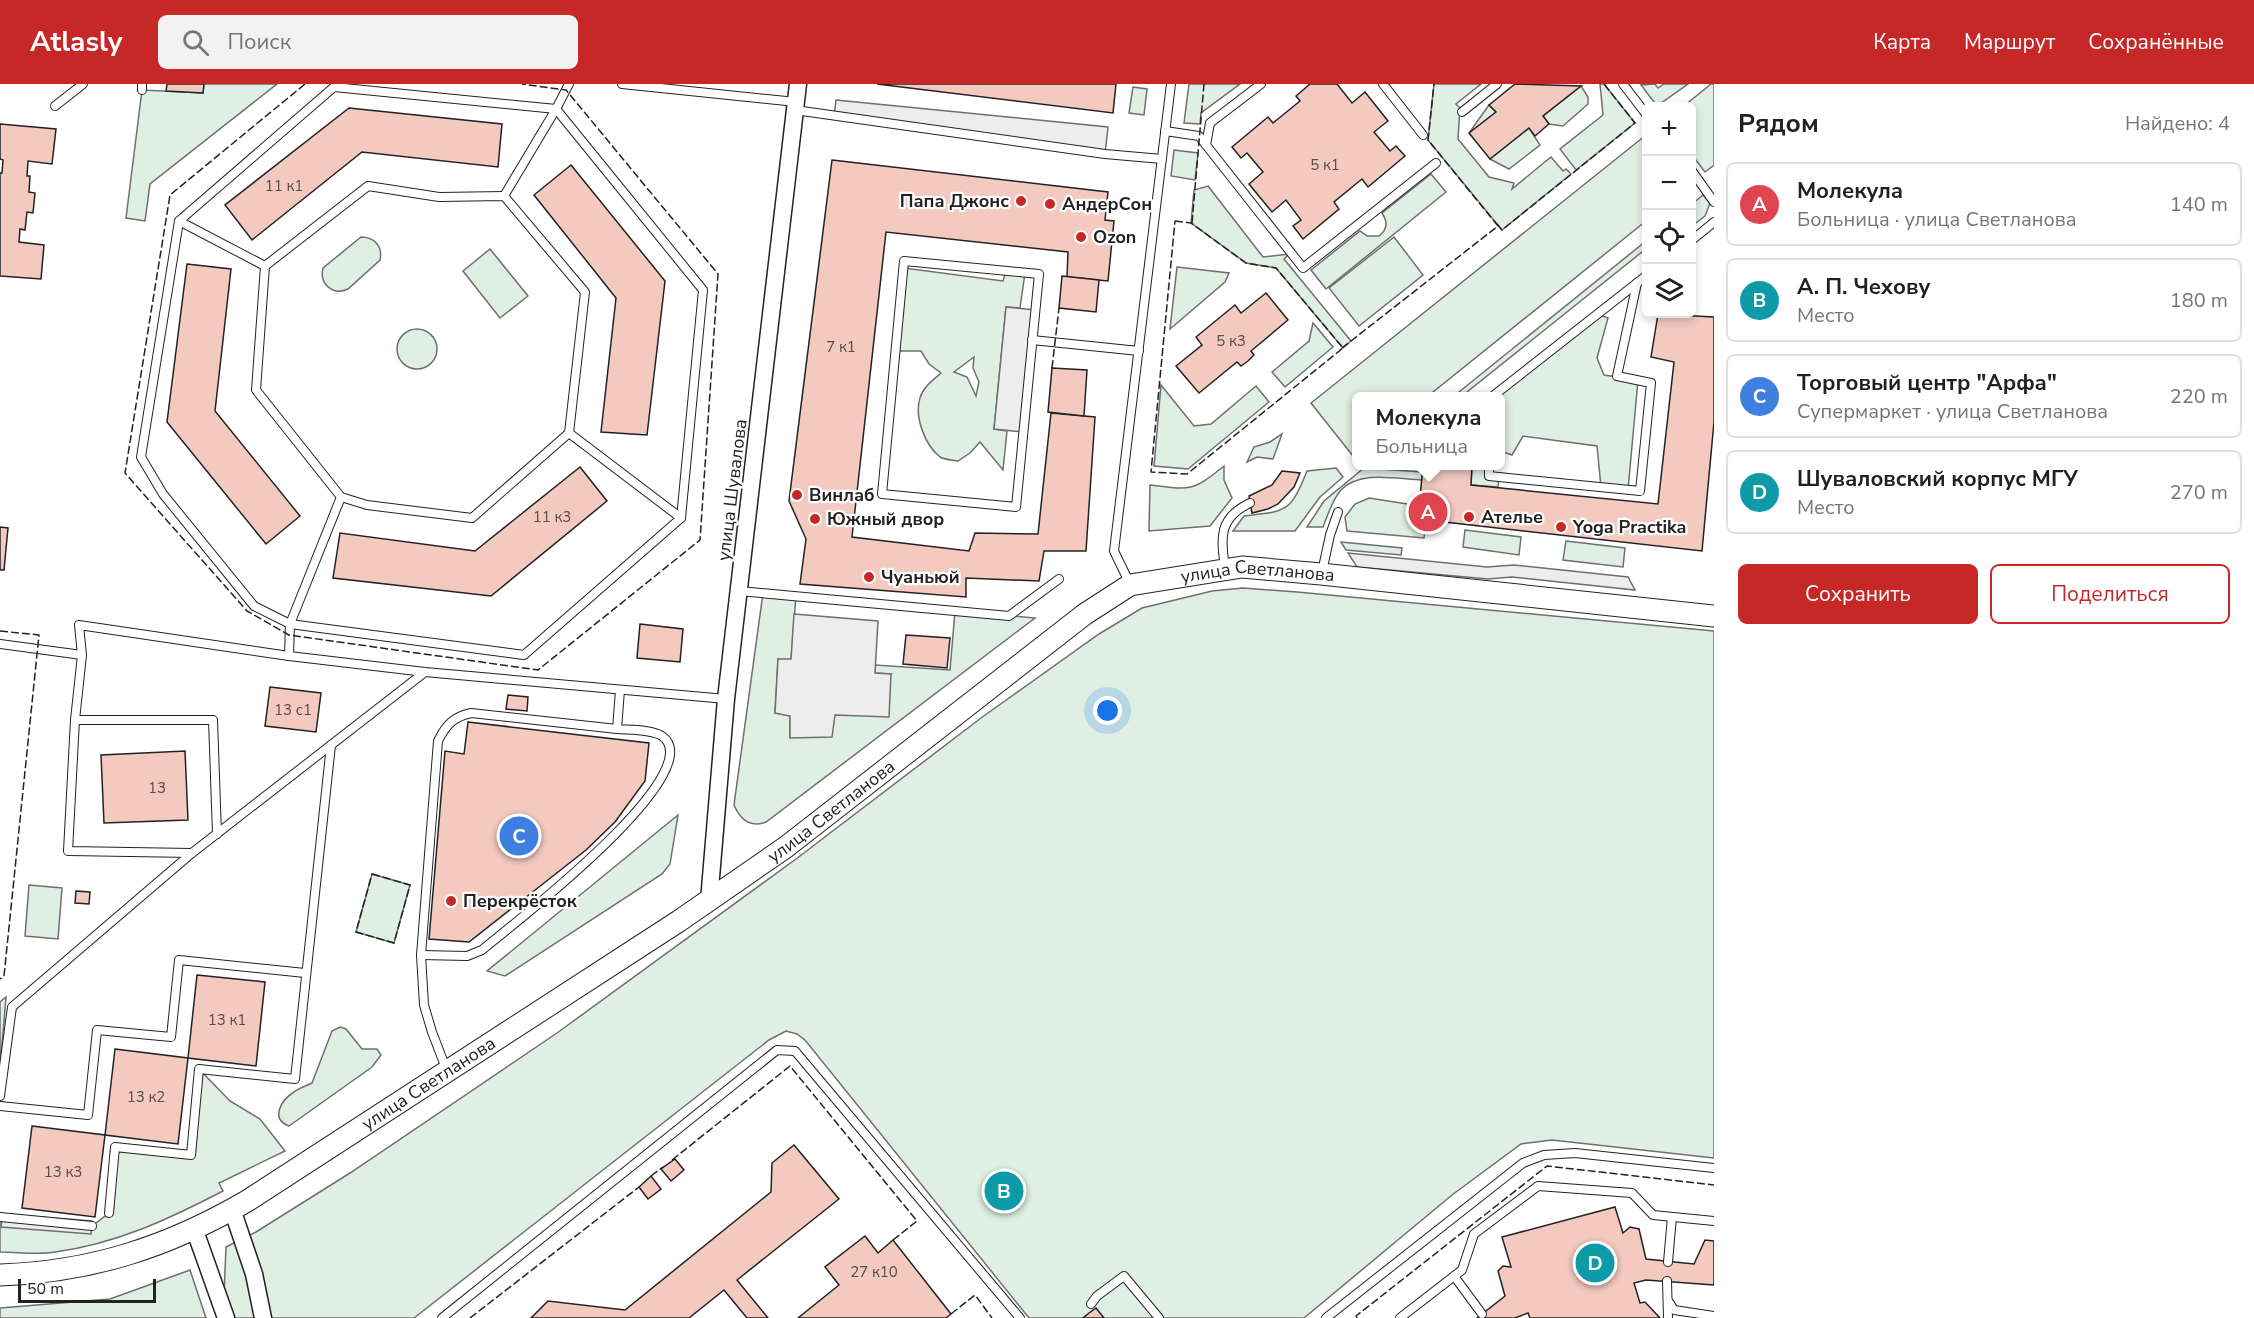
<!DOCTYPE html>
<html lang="ru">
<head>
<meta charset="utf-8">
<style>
  :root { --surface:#fff; --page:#f2f2f2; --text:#202124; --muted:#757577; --line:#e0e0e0; --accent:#c62828 }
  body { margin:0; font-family:"Nunito Sans",sans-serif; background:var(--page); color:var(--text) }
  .controls { position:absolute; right:18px; top:18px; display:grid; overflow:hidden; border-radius:9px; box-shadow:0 3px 9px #0003 }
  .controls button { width:54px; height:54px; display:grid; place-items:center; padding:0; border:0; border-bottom:2px solid var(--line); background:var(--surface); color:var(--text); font:30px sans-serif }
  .scale { position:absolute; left:18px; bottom:15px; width:138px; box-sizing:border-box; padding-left:6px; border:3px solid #222; border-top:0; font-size:16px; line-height:21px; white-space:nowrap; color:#222; -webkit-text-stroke:4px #fff; paint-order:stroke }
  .you { position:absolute; left:1108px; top:627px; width:21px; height:21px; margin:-15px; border:4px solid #fff; border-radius:50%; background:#1a73e8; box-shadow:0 0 0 9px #1a73e833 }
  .badge { display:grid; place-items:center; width:39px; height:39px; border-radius:50%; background:var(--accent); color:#fff; font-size:20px; font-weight:700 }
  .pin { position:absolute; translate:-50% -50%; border:3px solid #fff; box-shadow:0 2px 6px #0006 }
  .popup { position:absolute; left:1352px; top:308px; width:153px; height:78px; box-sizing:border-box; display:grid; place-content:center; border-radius:9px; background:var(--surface); filter:drop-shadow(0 2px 4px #0005); font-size:20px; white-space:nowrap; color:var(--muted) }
  .popup b { font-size:22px; color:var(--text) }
  .popup::after { content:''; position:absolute; left:50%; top:100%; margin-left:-12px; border:12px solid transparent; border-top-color:var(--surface) }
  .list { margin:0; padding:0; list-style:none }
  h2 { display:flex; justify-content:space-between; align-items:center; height:78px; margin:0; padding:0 24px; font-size:26px }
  h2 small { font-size:20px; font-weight:400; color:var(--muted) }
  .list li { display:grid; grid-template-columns:39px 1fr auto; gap:18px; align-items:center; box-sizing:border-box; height:84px; margin:0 12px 12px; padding:0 12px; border:2px solid var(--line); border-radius:9px }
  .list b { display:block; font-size:22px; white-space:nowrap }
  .list p { margin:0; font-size:20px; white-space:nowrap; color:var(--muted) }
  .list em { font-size:20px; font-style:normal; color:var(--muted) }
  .actions { display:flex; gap:12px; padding:18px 24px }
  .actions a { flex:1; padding:14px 0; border:2px solid var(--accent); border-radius:9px; text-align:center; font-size:21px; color:var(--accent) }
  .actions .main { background:var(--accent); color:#fff }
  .icon { flex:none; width:33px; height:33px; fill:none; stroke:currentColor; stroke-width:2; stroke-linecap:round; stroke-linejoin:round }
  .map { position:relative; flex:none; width:1714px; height:1234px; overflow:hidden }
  header { display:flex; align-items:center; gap:36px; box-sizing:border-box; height:84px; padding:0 30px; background:var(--accent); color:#fff }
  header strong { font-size:28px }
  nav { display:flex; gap:33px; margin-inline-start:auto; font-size:21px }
  .search { width:420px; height:54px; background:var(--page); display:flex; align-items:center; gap:15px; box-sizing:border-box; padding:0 21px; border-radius:9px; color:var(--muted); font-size:22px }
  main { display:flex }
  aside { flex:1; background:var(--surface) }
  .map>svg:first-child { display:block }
  .green { fill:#e0efe3; stroke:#6f6f6f; stroke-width:1.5; fill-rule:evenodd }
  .parking { fill:#ededed; stroke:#6f6f6f; stroke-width:1.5 }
  .building { fill:#f3c9c0; stroke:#222; stroke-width:1.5 }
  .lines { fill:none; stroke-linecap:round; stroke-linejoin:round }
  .service-casing { stroke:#222; stroke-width:10 }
  .minor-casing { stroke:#222; stroke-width:19 }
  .tertiary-casing { stroke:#222; stroke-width:23 }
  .service { stroke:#fff; stroke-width:8 }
  .minor { stroke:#fff; stroke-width:16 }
  .tertiary { stroke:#fff; stroke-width:21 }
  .fence { stroke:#222; stroke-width:1.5; stroke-dasharray:8 3; stroke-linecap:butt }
  .poi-dot { fill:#c62828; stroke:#fff; stroke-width:2 }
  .labels { text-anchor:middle; stroke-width:4.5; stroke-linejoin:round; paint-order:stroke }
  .number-label { font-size:15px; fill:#564c4a }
  .poi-label { font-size:18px; font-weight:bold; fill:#222; stroke:#fff; text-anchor:start }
  .street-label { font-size:18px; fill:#222; stroke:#fff }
</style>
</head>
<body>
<header>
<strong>Atlasly</strong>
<div class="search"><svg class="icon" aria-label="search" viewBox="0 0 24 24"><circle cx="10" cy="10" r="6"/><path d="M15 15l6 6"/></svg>Поиск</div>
<nav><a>Карта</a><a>Маршрут</a><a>Сохранённые</a></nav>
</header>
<main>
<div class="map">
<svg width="1714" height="1234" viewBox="0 0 1714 1234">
  <rect width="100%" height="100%" fill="#fff"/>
  <!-- green -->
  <g class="green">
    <path d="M204 0H277L150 100 145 137 126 134 142 6 203 9Z"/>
    <path d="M1189 0H1240L1201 29 1200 40 1184 39Z"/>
    <path d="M1434 0H1481L1456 20 1460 24 1458 55 1489 93 1514 99 1512 105 1551 73 1563 87 1566 85 1571 90 1502 146 1428 56Z"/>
    <path d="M1600 0H1604L1635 39 1576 86 1560 65 1603 31Z"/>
    <path d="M1655 0 1658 4 1664 0H1688L1657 22 1641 1Z"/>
    <path d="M1711 0H1714V81L1705 88 1692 71V22H1684Z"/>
    <path d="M1581 2 1588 13V20L1563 42 1549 40 1543 32Z"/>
    <path d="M1133 3 1147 5 1144 31 1129 29Z"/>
    <path d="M1489 21 1496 28 1469 49Z"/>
    <path d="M1529 44 1540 61 1509 85 1490 75Z"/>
    <path d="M1646 51V137L1428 312H1356V370L1353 372 1311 319Z"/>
    <path d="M1174 66 1198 69 1195 96 1171 92Z"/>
    <path d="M1431 90 1446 108 1326 205 1311 186 1360 147 1367 152H1379C1387 146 1388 138 1382 129Z"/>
    <path d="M1208 102 1263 173 1289 170 1284 175 1351 257 1343 264 1276 184 1246 179 1191 139 1194 106Z"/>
    <path d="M1703 111 1710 119 1705 132 1692 142V120Z"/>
    <path d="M361 153C374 153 383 162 380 176L348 205C333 212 319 200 323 184Z"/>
    <path d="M1394 153 1423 191 1359 242 1329 204Z"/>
    <path d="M1646 157V174L1642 168 1462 312H1454Z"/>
    <path d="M490 165 528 212 500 234 463 187Z"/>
    <path d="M1177 183 1229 189 1225 198 1170 245Z"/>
    <path d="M904 184 1003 197 1006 187 1025 189 1020 224 1006 223 994 345 1007 347 1003 386 980 358 970 369 958 377C953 376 945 376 940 373 925 361 914 333 920 314 923 303 933 296 941 289L929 280 921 267H896ZM974 273 973 284 979 298 976 312 967 293 954 288Z"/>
    <path d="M1598 230 1608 234 1597 274 1604 291 1638 296 1628 406 1601 403 1597 362 1523 352 1512 371 1500 367V312H1493Z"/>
    <path d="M1313 239 1333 263 1285 303 1272 288 1309 257Z"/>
    <circle cx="417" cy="265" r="20"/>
    <path d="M1161 301 1194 342 1211 340 1256 302 1269 318 1188 385 1154 382Z"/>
    <path d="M1282 350 1273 375 1257 373 1247 378 1254 363 1270 358Z"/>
    <path d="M1224 382V396L1232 414 1210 442 1149 447 1150 401C1190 406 1192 408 1224 382Z"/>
    <path d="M1472 382H1489V392L1499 393 1498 403 1471 401Z"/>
    <path d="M1336 384 1343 393 1320 413 1295 447H1233L1244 432C1287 427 1290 429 1307 387Z"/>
    <path d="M1364 384 1422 388V396C1397 395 1360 386 1341 406 1332 416 1328 431 1323 443H1307L1324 417Z"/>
    <path d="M1369 414 1420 422 1419 435 1426 436 1424 454 1347 447 1345 433 1355 420Z"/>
    <path d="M1465 446 1521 453 1519 471 1463 463Z"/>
    <path d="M1566 457 1625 464 1623 483 1563 476Z"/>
    <path d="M1341 458 1402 464 1401 471 1346 466Z"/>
    <path d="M1243 504 1297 508 1714 547V1074L1552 1056 1521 1060 1452 1111 1304 1234H1029L805 956 797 950 786 947 769 956 414 1234H223L226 1163 256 1148 350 1089 557 949 796 775 981 634 1099 550 1142 524 1212 507Z"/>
    <path d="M763 509 796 512 791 576 778 575 775 629 790 632V653L834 631 891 590 875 589V581L950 586 955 527 1035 534 766 738C750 744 740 735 734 721Z"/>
    <path d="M678 731 670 780 662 790 505 892 487 887Z"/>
    <path d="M372 790 410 801 394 859 356 848Z"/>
    <path d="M29 801 62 804 58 855 25 852Z"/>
    <path d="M6 913 0 985V918Z"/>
    <path d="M340 943 346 945 362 965H377L381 971 372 983 289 1042C270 1035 281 1016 294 1008 299 1004 306 1002 312 999L332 947Z"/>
    <path d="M199 985 230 1017 260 1035 285 1067 219 1099 223 1107C169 1135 116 1160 55 1168 38 1171 18 1168 0 1168V1133H2V1143L92 1142 109 1129 115 1063 191 1071Z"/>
    <path d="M190 1186 206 1234H0V1224L110 1215Z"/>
  </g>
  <!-- parking -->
  <g class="parking">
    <path d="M836 16 1108 43 1105 70 834 32Z"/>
    <path d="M1006 223 1035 226 1023 348 994 345Z"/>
    <path d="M1348 469 1487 483 1514 481 1628 493 1635 506 1512 493 1488 495 1357 483Z"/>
    <path d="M794 530 878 537 875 589 891 590 889 633 835 631 832 653 790 654V632L775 629 778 575H791Z"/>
    <path d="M3 1130 92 1137 91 1150 1 1143Z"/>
  </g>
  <!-- building -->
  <g class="building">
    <path d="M167 0H204L203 9 166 7Z"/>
    <path d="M877 0H1116L1113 29Z"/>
    <path d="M1310 0H1337L1352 19 1365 8 1388 37 1374 48 1390 67 1396 62 1405 72 1368 103 1362 95 1334 118 1339 125 1303 155 1293 142 1301 136 1286 116 1272 128 1249 100 1263 88 1247 69 1241 74 1232 63 1268 33 1273 39 1300 17 1296 12Z"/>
    <path d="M1515 0 1581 2 1543 32 1549 40 1535 52 1529 44 1490 75 1469 49 1496 28 1489 21Z"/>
    <path d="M349 24 502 40 498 83 362 68 252 156 225 121Z"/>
    <path d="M0 40 56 45 52 80 28 77 27 92H30L29 108 35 109 33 129 27 128 25 146 20 145 19 158 44 161 41 195 0 192V89H2L3 76 0 75Z"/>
    <path d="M832 76 1108 108 1105 136 1114 137 1108 197 1067 193 1068 168 886 148 852 453 969 467 975 449 1038 450 1051 329 1095 333 1086 467H1044L1039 497 966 494V513L800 500 806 455 789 417Z"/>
    <path d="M571 81 665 197 647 351 601 348 616 214 534 111Z"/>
    <path d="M187 180 231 185 215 327 300 432 266 460 167 338Z"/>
    <path d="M1062 192 1099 196 1096 228 1059 224Z"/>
    <path d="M1266 209 1288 236 1251 267 1254 271 1248 277 1241 282 1237 278 1199 309 1176 282 1202 261 1196 253 1235 221 1241 229Z"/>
    <path d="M1658 230 1714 233V338L1702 467 1418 435 1423 382H1472L1471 401 1658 420 1674 278 1651 273Z"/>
    <path d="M1052 284 1087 286 1084 332 1048 328Z"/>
    <path d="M580 383 607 417 491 512 333 494 340 449 475 467Z"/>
    <path d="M1282 387 1300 389 1294 403 1278 420 1268 425 1252 429 1249 412 1272 401Z"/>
    <path d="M0 443 8 444 4 486H0Z"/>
    <path d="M640 540 683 545 680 578 637 574Z"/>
    <path d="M906 551 950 554 947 584 903 580Z"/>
    <path d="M270 603 321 609 316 648 265 642Z"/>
    <path d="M508 611 528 613 527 627 506 625Z"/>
    <path d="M468 638 649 659 645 697 615 738 586 766 469 858 429 855 445 667 464 670Z"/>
    <path d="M185 667 188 736 104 739 101 671Z"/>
    <path d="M76 807 90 808 89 820 75 819Z"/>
    <path d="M197 891 265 898 256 982 188 974Z"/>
    <path d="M115 965 188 974 178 1060 105 1051Z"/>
    <path d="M32 1042 105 1051 95 1133 22 1124Z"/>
    <path d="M794 1061 839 1115 737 1196 768 1234H747L724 1206 689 1234H531L548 1217 625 1226 771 1108 772 1079Z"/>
    <path d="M675 1075 684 1086 671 1097 661 1085Z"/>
    <path d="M651 1092 661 1105 648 1115 639 1103Z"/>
    <path d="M1615 1123 1623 1149 1630 1143 1639 1145 1646 1175 1694 1180 1705 1156 1714 1157V1201L1646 1196 1634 1199 1640 1219 1645 1218 1660 1234H1530L1528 1229 1515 1234H1477L1505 1212 1498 1187 1503 1182 1511 1183 1502 1153Z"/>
    <path d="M865 1152 878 1169 893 1156 951 1230 946 1234H798L839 1201 825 1183Z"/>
    <path d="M1096 1224 1104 1234H1083L1089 1229Z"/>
  </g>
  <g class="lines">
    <defs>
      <g id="service">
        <path d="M622 0 796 18"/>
        <path d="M1261 0 1210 39 1206 61 1303 184 1436 79"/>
        <path d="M1383 0 1423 51"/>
        <path d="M1623 0 1646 30"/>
        <path d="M334 3 556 25 703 206 681 434 524 571 290 540 254 522 163 410 141 373 179 137Z"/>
        <path d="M142 6V0"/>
        <path d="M55 22 83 0"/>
        <path d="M795 26 1105 70 1162 75"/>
        <path d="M1462 28 1497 0"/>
        <path d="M1165 47 1199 52 1206 61"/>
        <path d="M1692 87 1714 118"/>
        <path d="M368 102 439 113 504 112 585 208 569 349 472 434 367 421 341 413 256 306 265 182Z"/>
        <path d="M504 112 556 25 569 0"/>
        <path d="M179 137 265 182"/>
        <path d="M1692 156 1714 138"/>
        <path d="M904 177 1039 190 1016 423 882 410Z"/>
        <path d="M1032 256 1139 267"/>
        <path d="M1493 312 1646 192"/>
        <path d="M569 349 681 434"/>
        <path d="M1489 382V392L1640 407 1651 299 1617 292 1637 199"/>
        <path d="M1225 484C1221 454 1218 434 1250 419"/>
        <path d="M1322 488 1330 451 1338 428"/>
        <path d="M1130 500 1114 467 1171 0"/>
        <path d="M739 507 1009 532 1059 495"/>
        <path d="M0 560 82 571"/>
        <path d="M289 572 290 540 341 413"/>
        <path d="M75 636 82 571 79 541 289 572 425 588 726 615"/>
        <path d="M192 769 68 767 75 636H213L217 750"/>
        <path d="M421 871 467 872 482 866C508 844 713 688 662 652 651 645 630 646 617 645L620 606"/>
        <path d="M447 987 432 948 424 921 421 871 438 657C446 641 453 633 471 629L617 645"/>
        <path d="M0 1012 12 923 192 769 425 588"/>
        <path d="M0 1022 88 1031 97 946 171 953 179 876 305 889"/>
        <path d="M109 1129 115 1063 191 1071 199 985 295 995 331 661"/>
        <path d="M0 1133 92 1142"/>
        <path d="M1668 1178 1672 1133"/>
        <path d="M1454 1192 1482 1230"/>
        <path d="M1667 1197 1668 1234"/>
        <path d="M1669 1218 1674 1226 1714 1232"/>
        <path d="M1091 1220 1097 1212 1124 1192 1159 1234"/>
        <path d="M442 1234 777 966 795 967 1020 1234"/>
        <path d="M1326 1234 1523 1079 1544 1071 1575 1069 1714 1084"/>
        <path d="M1400 1234 1462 1186 1474 1150 1538 1102 1632 1109 1653 1131 1714 1137"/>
      </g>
      <g id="minor">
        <path d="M709 817 726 615 798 0"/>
        <path d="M232 1125 254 1190 263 1234"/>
        <path d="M194 1144 226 1234"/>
      </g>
      <g id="tertiary">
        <path id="s1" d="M0 1191C91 1188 168 1163 247 1117L679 837 786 763 1085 530 1130 501 1242 483 1321 490 1714 532"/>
      </g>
    </defs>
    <!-- service casing -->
    <use href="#service" class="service-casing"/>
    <!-- minor casing -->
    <use href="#minor" class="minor-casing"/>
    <!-- tertiary casing -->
    <use href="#tertiary" class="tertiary-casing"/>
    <!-- service -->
    <use href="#service" class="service"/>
    <!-- minor -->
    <use href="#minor" class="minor"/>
    <!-- tertiary -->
    <use href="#tertiary" class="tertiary"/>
    <!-- fence -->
    <g class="fence">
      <path d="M305 0 170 111 125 389 247 527 289 551 538 586 700 456 718 190 566 6 522 0"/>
      <path d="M1175 137 1191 139 1246 179 1276 184 1343 264 1187 390 1151 388Z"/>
      <path d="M1192 139 1204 0"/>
      <path d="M1497 140 1502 146 1635 39 1604 0"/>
      <path d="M1342 264 1498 142 1428 56 1434 0"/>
      <path d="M1052 284 1059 224"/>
      <path d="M0 547 39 551 4 892 0 895"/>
      <path d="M372 790 410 801 394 859 356 848Z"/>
      <path d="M672 1076 790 982 917 1137 893 1156"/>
      <path d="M651 1092 663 1083"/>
      <path d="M951 1230 975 1211 992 1234"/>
      <path d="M470 1234 639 1103"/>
      <path d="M1357 1234 1356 1232 1547 1082 1714 1101"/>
    </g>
  </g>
  <!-- markers -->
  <g class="poi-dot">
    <circle cx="1021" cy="117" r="6"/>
    <circle cx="1050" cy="120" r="6"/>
    <circle cx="1081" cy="153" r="6"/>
    <circle cx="797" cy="411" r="6"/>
    <circle cx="1469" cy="433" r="6"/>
    <circle cx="815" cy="435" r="6"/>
    <circle cx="1561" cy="443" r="6"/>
    <circle cx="869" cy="493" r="6"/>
    <circle cx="451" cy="817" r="6"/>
  </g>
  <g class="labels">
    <!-- number labels -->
    <g class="number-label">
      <text x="1325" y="86">5 к1</text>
      <text x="284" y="107">11 к1</text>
      <text x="1231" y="262">5 к3</text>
      <text x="841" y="268">7 к1</text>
      <text x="552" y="438">11 к3</text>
      <text x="293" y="631">13 с1</text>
      <text x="157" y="709">13</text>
      <text x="227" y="941">13 к1</text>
      <text x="146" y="1018">13 к2</text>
      <text x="63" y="1093">13 к3</text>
      <text x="874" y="1193">27 к10</text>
    </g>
    <!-- poi labels -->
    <g class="poi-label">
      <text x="1009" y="123" text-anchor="end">Папа Джонс</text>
      <text x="1062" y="126">АндерСон</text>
      <text x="1093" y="159">Ozon</text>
      <text x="809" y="417">Винлаб</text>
      <text x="1481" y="439">Ателье</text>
      <text x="827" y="441">Южный двор</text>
      <text x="1573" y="449">Yoga Practika</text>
      <text x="881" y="499">Чуаньюй</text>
      <text x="463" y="823">Перекрёсток</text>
    </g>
    <!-- street labels -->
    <g class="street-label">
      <text transform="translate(732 406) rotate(-83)" y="6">улица Шувалова</text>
      <text dy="6" stroke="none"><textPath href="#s1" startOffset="1467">улица Светланова</textPath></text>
      <text dy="6" stroke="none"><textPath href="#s1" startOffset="963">улица Светланова</textPath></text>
      <text dy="6" stroke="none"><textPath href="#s1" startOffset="477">улица Светланова</textPath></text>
    </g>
  </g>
</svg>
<div class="controls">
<button>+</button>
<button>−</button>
<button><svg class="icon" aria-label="locate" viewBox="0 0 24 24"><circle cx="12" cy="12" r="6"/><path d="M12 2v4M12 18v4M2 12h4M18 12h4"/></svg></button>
<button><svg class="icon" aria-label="layers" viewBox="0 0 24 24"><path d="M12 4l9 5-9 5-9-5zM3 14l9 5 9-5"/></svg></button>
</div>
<div class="scale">50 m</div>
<div class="you"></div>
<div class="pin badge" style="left:1428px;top:428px;background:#e0444e">A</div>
<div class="popup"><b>Молекула</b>Больница</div>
<div class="pin badge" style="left:1004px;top:1107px;background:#0f9aa8">B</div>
<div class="pin badge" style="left:519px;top:752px;background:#3f7fe0">C</div>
<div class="pin badge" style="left:1595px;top:1179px;background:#0f9aa8">D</div>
</div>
<aside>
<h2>Рядом<small>Найдено: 4</small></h2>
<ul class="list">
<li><span class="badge" style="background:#e0444e">A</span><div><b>Молекула</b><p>Больница · улица Светланова</p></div><em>140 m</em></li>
<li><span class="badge" style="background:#0f9aa8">B</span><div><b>А. П. Чехову</b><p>Место</p></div><em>180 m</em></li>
<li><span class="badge" style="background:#3f7fe0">C</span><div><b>Торговый центр &quot;Арфа&quot;</b><p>Супермаркет · улица Светланова</p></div><em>220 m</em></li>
<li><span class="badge" style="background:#0f9aa8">D</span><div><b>Шуваловский корпус МГУ</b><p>Место</p></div><em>270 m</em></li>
</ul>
<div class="actions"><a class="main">Сохранить</a><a>Поделиться</a></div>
</aside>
</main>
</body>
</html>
